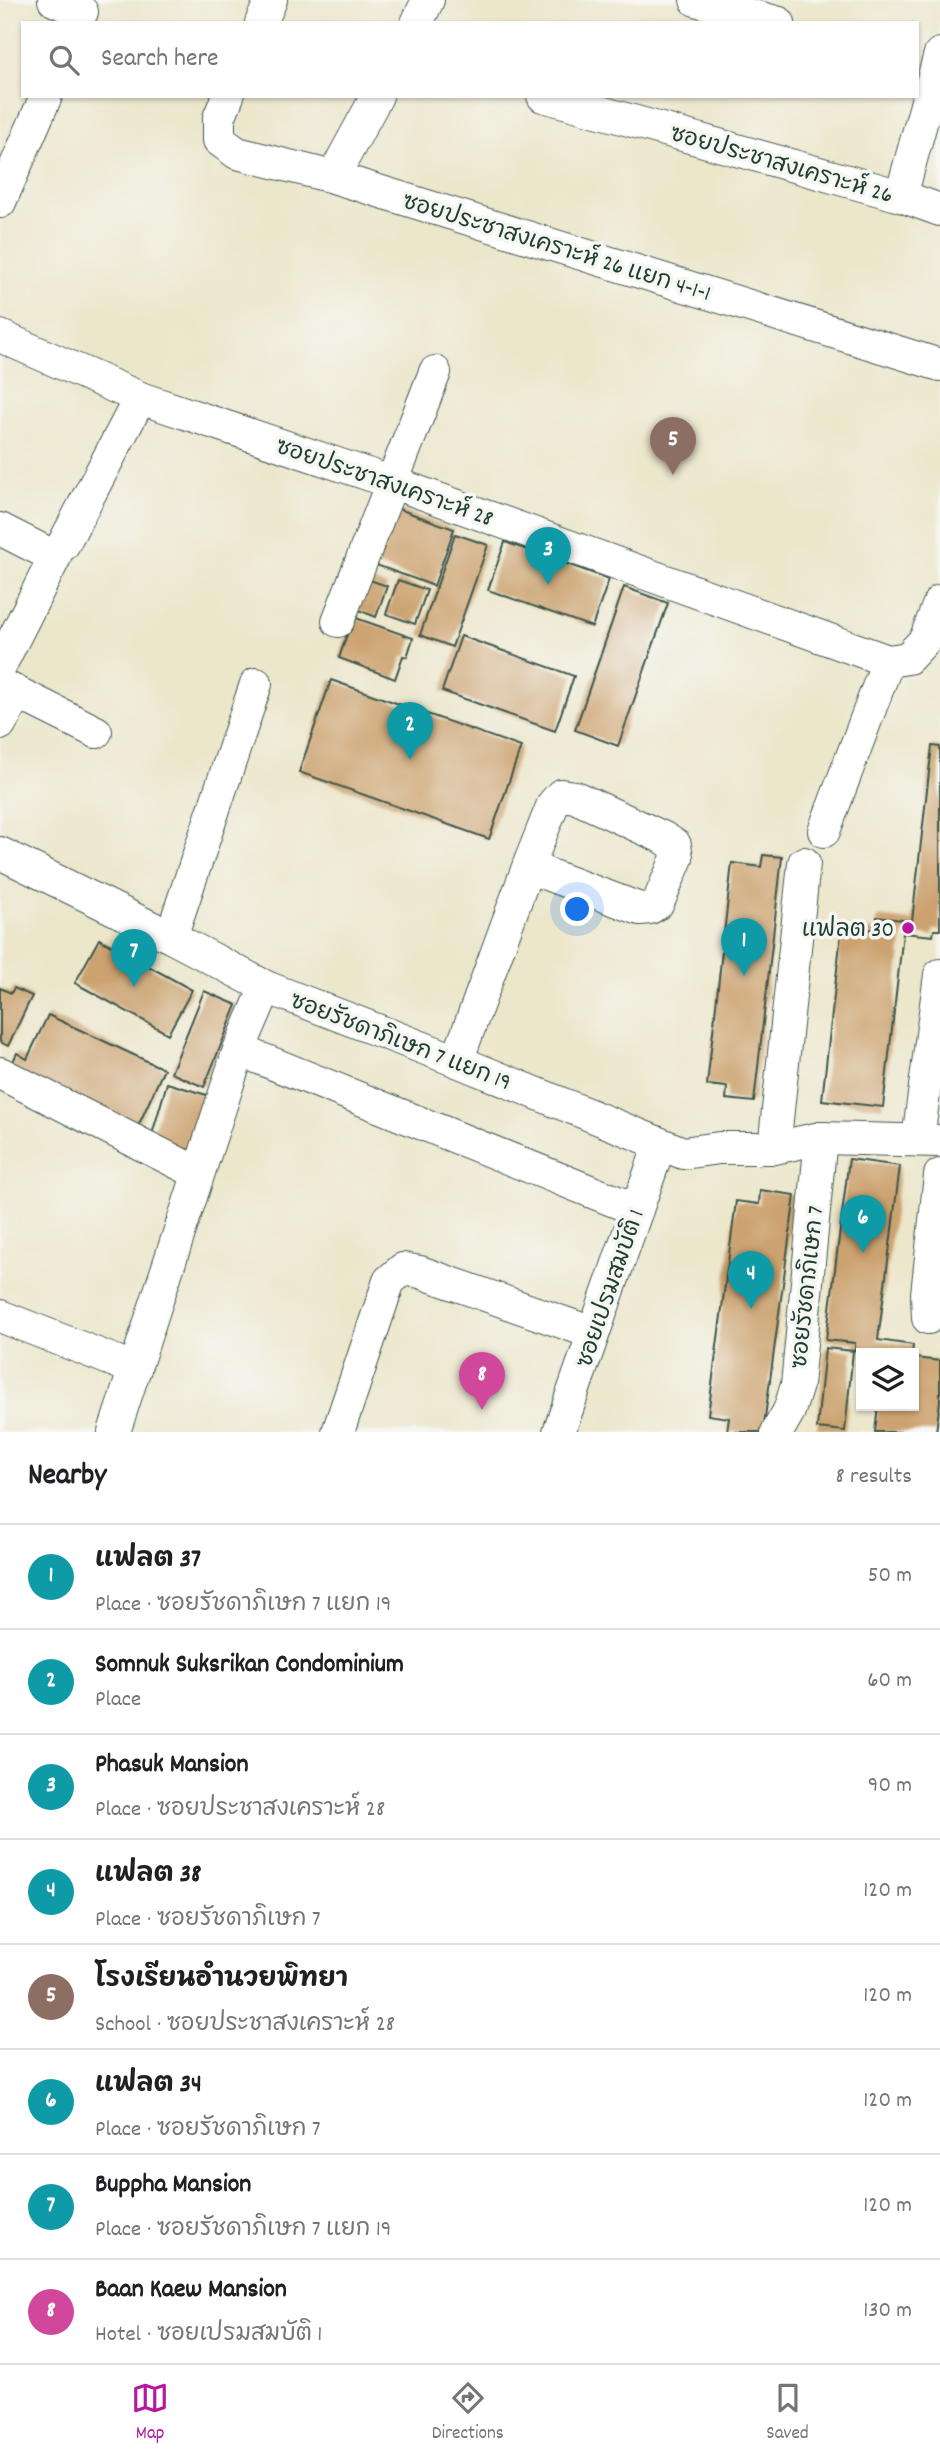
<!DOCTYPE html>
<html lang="en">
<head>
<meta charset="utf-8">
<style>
  :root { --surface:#fff; --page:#f6f6f6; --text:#202124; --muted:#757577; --line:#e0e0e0; --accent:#b5179e }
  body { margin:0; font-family:Dekko,"Playpen Sans Thai",sans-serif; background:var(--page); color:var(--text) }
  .controls { position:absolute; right:21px; bottom:21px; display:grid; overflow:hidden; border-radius:0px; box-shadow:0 2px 5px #0004 }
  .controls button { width:63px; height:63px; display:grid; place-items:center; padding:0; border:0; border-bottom:2px solid var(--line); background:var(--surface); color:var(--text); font:35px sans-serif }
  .you { position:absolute; left:578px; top:910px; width:24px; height:24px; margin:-18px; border:5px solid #fff; border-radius:50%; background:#1a73e8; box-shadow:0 0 0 10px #1a73e833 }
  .badge { display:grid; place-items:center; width:46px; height:46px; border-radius:50%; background:var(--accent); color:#fff; font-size:23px; font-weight:700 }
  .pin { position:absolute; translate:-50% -58px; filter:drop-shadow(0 2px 4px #0008) }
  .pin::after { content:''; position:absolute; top:37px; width:24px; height:21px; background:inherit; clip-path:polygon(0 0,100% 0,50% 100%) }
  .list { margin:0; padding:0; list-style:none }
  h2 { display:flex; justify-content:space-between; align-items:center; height:91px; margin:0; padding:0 28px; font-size:30px }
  h2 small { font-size:23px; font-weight:400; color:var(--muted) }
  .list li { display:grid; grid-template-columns:46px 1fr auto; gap:21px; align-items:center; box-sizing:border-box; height:105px; padding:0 28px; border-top:2px solid var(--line) }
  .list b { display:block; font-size:26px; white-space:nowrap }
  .list p { margin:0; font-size:23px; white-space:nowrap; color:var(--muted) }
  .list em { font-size:23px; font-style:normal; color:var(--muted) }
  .icon { flex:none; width:38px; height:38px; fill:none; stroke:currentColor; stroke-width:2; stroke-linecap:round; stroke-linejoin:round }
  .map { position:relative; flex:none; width:940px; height:1432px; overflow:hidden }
  .search { position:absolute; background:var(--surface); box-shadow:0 2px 5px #0004; left:21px; right:21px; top:21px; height:77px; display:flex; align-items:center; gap:18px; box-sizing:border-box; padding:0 24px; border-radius:0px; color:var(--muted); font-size:26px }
  .sheet { height:931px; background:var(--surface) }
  nav { display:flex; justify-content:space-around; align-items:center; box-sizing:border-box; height:98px; border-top:2px solid var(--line); background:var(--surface); font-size:19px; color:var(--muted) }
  nav a { display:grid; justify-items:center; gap:4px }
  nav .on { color:var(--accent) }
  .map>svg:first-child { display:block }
  .building { fill:#cca36f }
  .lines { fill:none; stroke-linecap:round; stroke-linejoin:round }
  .minor-casing { stroke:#3e564b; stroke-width:34 }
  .minor { stroke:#fff; stroke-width:32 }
  .poi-dot { fill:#b5179e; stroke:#f6f6f2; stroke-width:2.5 }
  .labels { text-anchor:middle; stroke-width:7; stroke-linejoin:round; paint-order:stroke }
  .street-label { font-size:23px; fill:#1f3d34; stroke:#f6f6f2 }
  .poi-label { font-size:23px; fill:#1f3d34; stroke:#f6f6f2; text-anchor:end }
</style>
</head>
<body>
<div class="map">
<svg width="940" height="1432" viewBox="0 0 940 1432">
  <rect width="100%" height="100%" fill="#f6f6f2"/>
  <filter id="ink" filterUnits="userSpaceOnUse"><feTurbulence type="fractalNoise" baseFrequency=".0143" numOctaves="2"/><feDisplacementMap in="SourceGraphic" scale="14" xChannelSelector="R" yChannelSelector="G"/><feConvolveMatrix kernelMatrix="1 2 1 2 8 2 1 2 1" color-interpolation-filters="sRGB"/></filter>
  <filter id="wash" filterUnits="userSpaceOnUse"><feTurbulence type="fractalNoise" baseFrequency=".00686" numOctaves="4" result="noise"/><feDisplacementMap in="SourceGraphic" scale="28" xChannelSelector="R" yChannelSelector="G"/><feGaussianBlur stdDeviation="1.57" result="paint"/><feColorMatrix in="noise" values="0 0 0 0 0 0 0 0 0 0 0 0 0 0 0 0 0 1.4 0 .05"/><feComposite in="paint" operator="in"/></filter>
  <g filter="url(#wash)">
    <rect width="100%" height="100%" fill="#ece6cb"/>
    <g id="blocks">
      <!-- building -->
      <g class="building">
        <path d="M396 508 454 529 434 586 376 565Z"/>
        <path d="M455 534 488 545 452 647 420 635Z"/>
        <path d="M505 542 609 579 592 627 488 590Z"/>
        <path d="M367 579 387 586 376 617 356 609Z"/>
        <path d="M398 580 427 590 415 624 386 614Z"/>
        <path d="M624 587 668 603 618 746 575 730Z"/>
        <path d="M353 617 413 638 407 657 403 656 395 679 339 658Z"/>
        <path d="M461 636 574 676 555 731 442 691Z"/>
        <path d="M331 680 521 747 489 839 299 772Z"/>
        <path d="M932 746 940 747V930H934L933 936 903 933 883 1107 822 1100 842 926 876 930 877 917 912 921Z"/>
        <path d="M763 855 782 857 754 1102 726 1099 727 1087 707 1085 732 863 761 867Z"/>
        <path d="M99 939 192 990 168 1034 75 983Z"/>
        <path d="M0 988 11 993 14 988 32 996 8 1046 0 1042Z"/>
        <path d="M204 991 237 1005 204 1087 171 1073Z"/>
        <path d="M48 1015 164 1069 136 1131 9 1070 17 1053 27 1059Z"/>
        <path d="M167 1083 210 1096 193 1151 151 1138Z"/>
        <path d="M849 1159 900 1166 878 1340 913 1345 912 1353H878L855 1350V1343L826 1340Z"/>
        <path d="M760 1190 795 1195 763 1432H727L729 1418 708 1415 736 1201 759 1204Z"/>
        <path d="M825 1348 853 1351 845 1431 817 1428Z"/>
        <path d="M914 1358 940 1361V1401L936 1432H875L878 1406H914Z"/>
      </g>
    </g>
  </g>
  <g filter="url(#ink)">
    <use href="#blocks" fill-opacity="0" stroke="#3e564b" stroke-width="2"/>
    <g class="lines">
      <defs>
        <g id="minor">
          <path d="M54 0 82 12"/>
          <path d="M696 0 779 23"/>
          <path d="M261 23 271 0"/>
          <path d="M417 23 428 0"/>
          <path d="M228 96 219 118V140L237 153 333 177 940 365"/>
          <path d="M543 96 901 196 940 210"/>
          <path d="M333 177 377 96"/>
          <path d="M901 196 940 54"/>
          <path d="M0 202 46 96"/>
          <path d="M0 336 140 398 391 482 888 661 908 658 925 640 940 601"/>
          <path d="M0 529 55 557 0 666"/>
          <path d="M63 545 140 398"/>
          <path d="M338 621 435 372"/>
          <path d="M0 684 96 732"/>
          <path d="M0 724 18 693"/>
          <path d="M824 831 888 661"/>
          <path d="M0 853 171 937 266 987 457 1061 683 1153 719 1148H774L821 1138 940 1141"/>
          <path d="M171 937 256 684"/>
          <path d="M239 1050 637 1210"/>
          <path d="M457 1061 528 867 553 804 561 795 575 797 664 838 675 845 677 858 658 903 650 908 640 909 528 867"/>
          <path d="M0 1073 198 1173"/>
          <path d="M918 1139 940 975"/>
          <path d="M774 1148 804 863"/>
          <path d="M0 1316 135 1369"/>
          <path d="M928 1318 927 1294 940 1175"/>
          <path d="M114 1432 239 1050 266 987"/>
          <path d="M338 1432 389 1281 403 1269 420 1272 593 1333"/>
          <path d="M559 1432 660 1144"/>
          <path d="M777 1432 789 1411 797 1385 821 1138"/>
        </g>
      </defs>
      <!-- minor casing -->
      <use href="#minor" class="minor-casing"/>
      <!-- minor -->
      <use href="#minor" class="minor"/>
    </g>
  </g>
  <!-- markers -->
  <circle class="poi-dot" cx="908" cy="928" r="7"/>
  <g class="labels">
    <!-- street labels -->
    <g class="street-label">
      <text transform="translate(782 163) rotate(16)" y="8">ซอยประชาสงเคราะห์ 26</text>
      <text transform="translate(557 246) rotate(17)" y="8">ซอยประชาสงเคราะห์ 26 แยก 4-1-1</text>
      <text transform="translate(385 481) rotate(19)" y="8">ซอยประชาสงเคราะห์ 28</text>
      <text transform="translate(401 1040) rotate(21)" y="8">ซอยรัชดาภิเษก 7 แยก 19</text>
      <text transform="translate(806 1287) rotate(-84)" y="8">ซอยรัชดาภิเษก 7</text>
      <text transform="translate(609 1288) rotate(-71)" y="8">ซอยเปรมสมบัติ 1</text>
    </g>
    <!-- poi labels -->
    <g class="poi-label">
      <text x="894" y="936">แฟลต 30</text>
    </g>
  </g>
</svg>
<div class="controls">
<button><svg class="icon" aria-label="layers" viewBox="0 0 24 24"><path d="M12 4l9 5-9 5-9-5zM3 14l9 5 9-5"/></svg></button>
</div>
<div class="you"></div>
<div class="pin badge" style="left:744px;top:976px;background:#0f9aa8">1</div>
<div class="pin badge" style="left:410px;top:760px;background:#0f9aa8">2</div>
<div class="pin badge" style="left:548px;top:585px;background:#0f9aa8">3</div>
<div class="pin badge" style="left:751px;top:1309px;background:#0f9aa8">4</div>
<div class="pin badge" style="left:673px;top:475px;background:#8d6e63">5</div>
<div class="pin badge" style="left:863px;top:1253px;background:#0f9aa8">6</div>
<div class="pin badge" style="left:134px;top:987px;background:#0f9aa8">7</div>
<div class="pin badge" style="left:482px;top:1410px;background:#d1479c">8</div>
<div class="search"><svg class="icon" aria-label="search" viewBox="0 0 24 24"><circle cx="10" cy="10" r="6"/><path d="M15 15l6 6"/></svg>Search here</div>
</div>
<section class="sheet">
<h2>Nearby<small>8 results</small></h2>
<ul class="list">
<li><span class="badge" style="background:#0f9aa8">1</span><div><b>แฟลต 37</b><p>Place · ซอยรัชดาภิเษก 7 แยก 19</p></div><em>50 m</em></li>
<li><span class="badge" style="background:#0f9aa8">2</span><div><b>Somnuk Suksrikan Condominium</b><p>Place</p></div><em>60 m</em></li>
<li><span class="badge" style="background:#0f9aa8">3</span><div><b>Phasuk Mansion</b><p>Place · ซอยประชาสงเคราะห์ 28</p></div><em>90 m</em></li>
<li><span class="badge" style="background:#0f9aa8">4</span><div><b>แฟลต 38</b><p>Place · ซอยรัชดาภิเษก 7</p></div><em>120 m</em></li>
<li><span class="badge" style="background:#8d6e63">5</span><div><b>โรงเรียนอำนวยพิทยา</b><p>School · ซอยประชาสงเคราะห์ 28</p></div><em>120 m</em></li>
<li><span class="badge" style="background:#0f9aa8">6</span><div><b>แฟลต 34</b><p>Place · ซอยรัชดาภิเษก 7</p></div><em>120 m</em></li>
<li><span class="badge" style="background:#0f9aa8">7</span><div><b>Buppha Mansion</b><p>Place · ซอยรัชดาภิเษก 7 แยก 19</p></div><em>120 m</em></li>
<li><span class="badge" style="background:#d1479c">8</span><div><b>Baan Kaew Mansion</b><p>Hotel · ซอยเปรมสมบัติ 1</p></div><em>130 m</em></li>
</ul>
</section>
<nav>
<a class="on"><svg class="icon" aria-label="map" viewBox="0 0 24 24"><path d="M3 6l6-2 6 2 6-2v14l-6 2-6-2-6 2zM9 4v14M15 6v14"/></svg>Map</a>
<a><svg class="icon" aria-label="directions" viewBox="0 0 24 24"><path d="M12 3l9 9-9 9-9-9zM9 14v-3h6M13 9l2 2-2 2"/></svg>Directions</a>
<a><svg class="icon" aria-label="saved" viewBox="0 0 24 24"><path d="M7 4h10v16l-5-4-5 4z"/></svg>Saved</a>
</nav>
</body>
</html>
